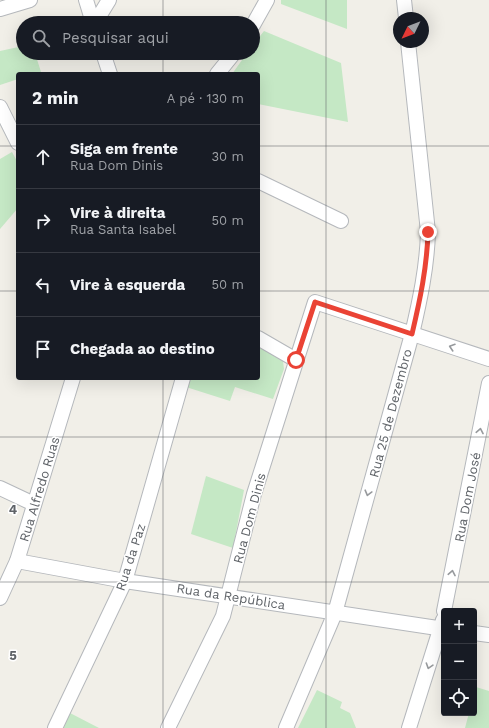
<!DOCTYPE html>
<html lang="pt">
<head>
<meta charset="utf-8">
<style>
  :root { --surface:#171b24; --page:#20242c; --text:#f1f3f6; --muted:#9ea1a6; --line:#363941 }
  body { margin:0; font-family:"Work Sans",sans-serif; background:var(--page); color:var(--text) }
  .controls { position:absolute; right:12px; bottom:12px; display:grid; overflow:hidden; border-radius:4px; box-shadow:0 4px 16px #0002 }
  .controls button { width:36px; height:36px; display:grid; place-items:center; padding:0; border:0; border-bottom:1px solid var(--line); background:var(--surface); color:var(--text); font:20px sans-serif }
  .compass { position:absolute; left:393px; top:12px; width:36px; height:36px; border-radius:50%; background:var(--surface); box-shadow:0 4px 16px #0002; rotate:227deg }
  .stop { position:absolute; width:12px; height:12px; margin:-9px; border:3px solid #ea4335; border-radius:50%; background:#fff }
  .stop.end { background:#ea4335; border-color:#fff; box-shadow:0 1px 4px #0008 }
  .list { margin:0; padding:0; list-style:none }
  h2 { display:flex; justify-content:space-between; align-items:center; height:52px; margin:0; padding:0 16px; font-size:17px }
  h2 small { font-size:13px; font-weight:400; color:var(--muted) }
  .list li { display:grid; grid-template-columns:26px 1fr auto; gap:12px; align-items:center; box-sizing:border-box; height:64px; padding:0 16px; border-top:1px solid var(--line) }
  .list b { display:block; font-size:15px; white-space:nowrap }
  .list p { margin:0; font-size:13px; white-space:nowrap; color:var(--muted) }
  .list em { font-size:13px; font-style:normal; color:var(--muted) }
  .icon { flex:none; width:22px; height:22px; fill:none; stroke:currentColor; stroke-width:2; stroke-linecap:round; stroke-linejoin:round }
  .map { position:relative; flex:none; width:489px; height:728px; overflow:hidden }
  .search { position:absolute; background:var(--surface); box-shadow:0 4px 16px #0002; left:16px; top:16px; width:244px; height:44px; display:flex; align-items:center; gap:10px; box-sizing:border-box; padding:0 14px; border-radius:22px; color:var(--muted); font-size:15px }
  .panel { position:absolute; background:var(--surface); box-shadow:0 4px 16px #0002; left:16px; top:72px; width:244px; height:308px; border-radius:4px }
  .map>svg:first-child { display:block }
  .green { fill:#c5e8c5 }
  .lines { fill:none; stroke-linecap:round; stroke-linejoin:round }
  .street-casing { stroke:#b5b8bc; stroke-width:16 }
  .street { stroke:#fff; stroke-width:14 }
  .oneway { stroke:#979a9d }
  .route { stroke:#ea4335; stroke-width:5 }
  .grid { fill:none; stroke:#5f6368; stroke-width:1; stroke-opacity:0.55 }
  .labels { text-anchor:middle; stroke-width:3; stroke-linejoin:round; paint-order:stroke }
  .street-label { font-size:13px; fill:#5f6368; stroke:#fff }
  .grid-label { font-size:13px; text-anchor:middle; font-weight:bold; fill:#5f6368; stroke:#fff; stroke-width:3; stroke-linejoin:round; paint-order:stroke }
</style>
</head>
<body>
<div class="map">
<svg width="489" height="728" viewBox="0 0 489 728">
  <rect width="100%" height="100%" fill="#f1efe8"/>
  <!-- green -->
  <g class="green">
    <path d="M281 0H347V29L281 4Z"/>
    <path d="M264 31 341 63 348 122 258 104V74H232L247 53H253V45Z"/>
    <path d="M23 46V53H35L41 72 18 74V79L0 85V51Z"/>
    <path d="M12 152 18 163V208L0 229V159Z"/>
    <path d="M258 345 283 361 284 369 273 399 235 387 230 401 186 387 188 378H258Z"/>
    <path d="M206 476 244 490 233 548 191 534Z"/>
    <path d="M476 687 489 691V728H465L469 713H474Z"/>
    <path d="M317 690 342 702 340 708 350 713 356 728H298Z"/>
    <path d="M70 713 99 728H63Z"/>
  </g>
  <g class="lines">
    <defs>
      <g id="street">
        <path d="M86 0 93 23"/>
        <path d="M404 0 406 18"/>
        <path d="M0 9 30 0"/>
        <path d="M95 23 109 0"/>
        <path d="M253 25 267 0"/>
        <path d="M103 53 110 74"/>
        <path d="M217 74 234 53"/>
        <path d="M0 107 18 143"/>
        <path d="M258 181 341 221"/>
        <path d="M258 338 296 360"/>
        <path d="M0 488 34 504"/>
        <path d="M17 561 125 581 444 629"/>
        <path d="M0 598 17 561 73 378"/>
        <path d="M444 611 489 383"/>
        <path d="M474 633 489 635"/>
        <path d="M55 728 125 581 183 378"/>
        <path d="M168 728 223 616 254 494 315 302 489 359"/>
        <path d="M286 728 335 613 412 334C420 300 427 267 428 232L408 42"/>
        <path d="M409 728 443 620"/>
      </g>
    </defs>
    <!-- street casing -->
    <use href="#street" class="street-casing"/>
    <!-- street -->
    <use href="#street" class="street"/>
  </g>
  <!-- one-way arrows -->
  <defs><path id="oneway-chevron" d="M-2-3.5L2.5 0L-2 3.5" fill="none" stroke-width="1.6" stroke-linecap="round" stroke-linejoin="round"/></defs>
  <g class="oneway">
    <use href="#oneway-chevron" transform="translate(452 347) rotate(-162)"/>
    <use href="#oneway-chevron" transform="translate(480 431) rotate(-79)"/>
    <use href="#oneway-chevron" transform="translate(368 493) rotate(105)"/>
    <use href="#oneway-chevron" transform="translate(452 573) rotate(-79)"/>
    <use href="#oneway-chevron" transform="translate(429 666) rotate(108)"/>
  </g>
  <g class="lines">
    <!-- route -->
    <path class="route" d="M296 360 315 302 412 334C420 300 427 267 428 232"/>
  </g>
  <!-- grid -->
  <path class="grid" d="M163 0V23M326 0V728M163 53V74M0 146H18M258 146H489M0 291H18M258 291H489M163 378V728M0 437H489M0 582H489"/>
  <g class="labels">
    <!-- street labels -->
    <g class="street-label">
      <text transform="translate(390 413) rotate(-75)" y="5">Rua 25 de Dezembro</text>
      <text transform="translate(39 489) rotate(-73)" y="5">Rua Alfredo Ruas</text>
      <text transform="translate(467 497) rotate(-79)" y="5">Rua Dom José</text>
      <text transform="translate(249 518) rotate(-75)" y="5">Rua Dom Dinis</text>
      <text transform="translate(130 557) rotate(-72)" y="5">Rua da Paz</text>
      <text transform="translate(231 596) rotate(9)" y="5">Rua da República</text>
    </g>
  </g>
  <g class="grid-label">
    <text x="13" y="514">4</text>
    <text x="13" y="660">5</text>
  </g>
</svg>
<div class="controls">
<button>+</button>
<button>−</button>
<button><svg class="icon" aria-label="locate" viewBox="0 0 24 24"><circle cx="12" cy="12" r="6"/><path d="M12 2v4M12 18v4M2 12h4M18 12h4"/></svg></button>
</div>
<svg class="compass" viewBox="-18 -18 36 36"><path d="M0-13l5 13h-10z" fill="#e53935"/><path d="M0 13l5-13h-10z" fill="#9ea1a6"/></svg>
<div class="stop" style="left:296px;top:360px"></div>
<div class="stop end" style="left:428px;top:232px"></div>
<div class="search"><svg class="icon" aria-label="search" viewBox="0 0 24 24"><circle cx="10" cy="10" r="6"/><path d="M15 15l6 6"/></svg>Pesquisar aqui</div>
<section class="panel">
<h2>2 min<small>A pé · 130 m</small></h2>
<ul class="list">
<li><svg class="icon" aria-label="ahead" viewBox="0 0 24 24"><path d="M12 20V5M6 11l6-6 6 6"/></svg><div><b>Siga em frente</b><p>Rua Dom Dinis</p></div><em>30 m</em></li>
<li><svg class="icon" aria-label="right" viewBox="0 0 24 24"><path d="M7 20v-9h11M14 6l5 5-5 5"/></svg><div><b>Vire à direita</b><p>Rua Santa Isabel</p></div><em>50 m</em></li>
<li><svg class="icon" aria-label="left" viewBox="0 0 24 24"><path d="M17 20v-9H6M10 6l-5 5 5 5"/></svg><div><b>Vire à esquerda</b></div><em>50 m</em></li>
<li><svg class="icon" aria-label="arrive" viewBox="0 0 24 24"><path d="M6 21V4h12l-3 4 3 4H6"/></svg><div><b>Chegada ao destino</b></div></li>
</ul>
</section>
</div>
</body>
</html>
